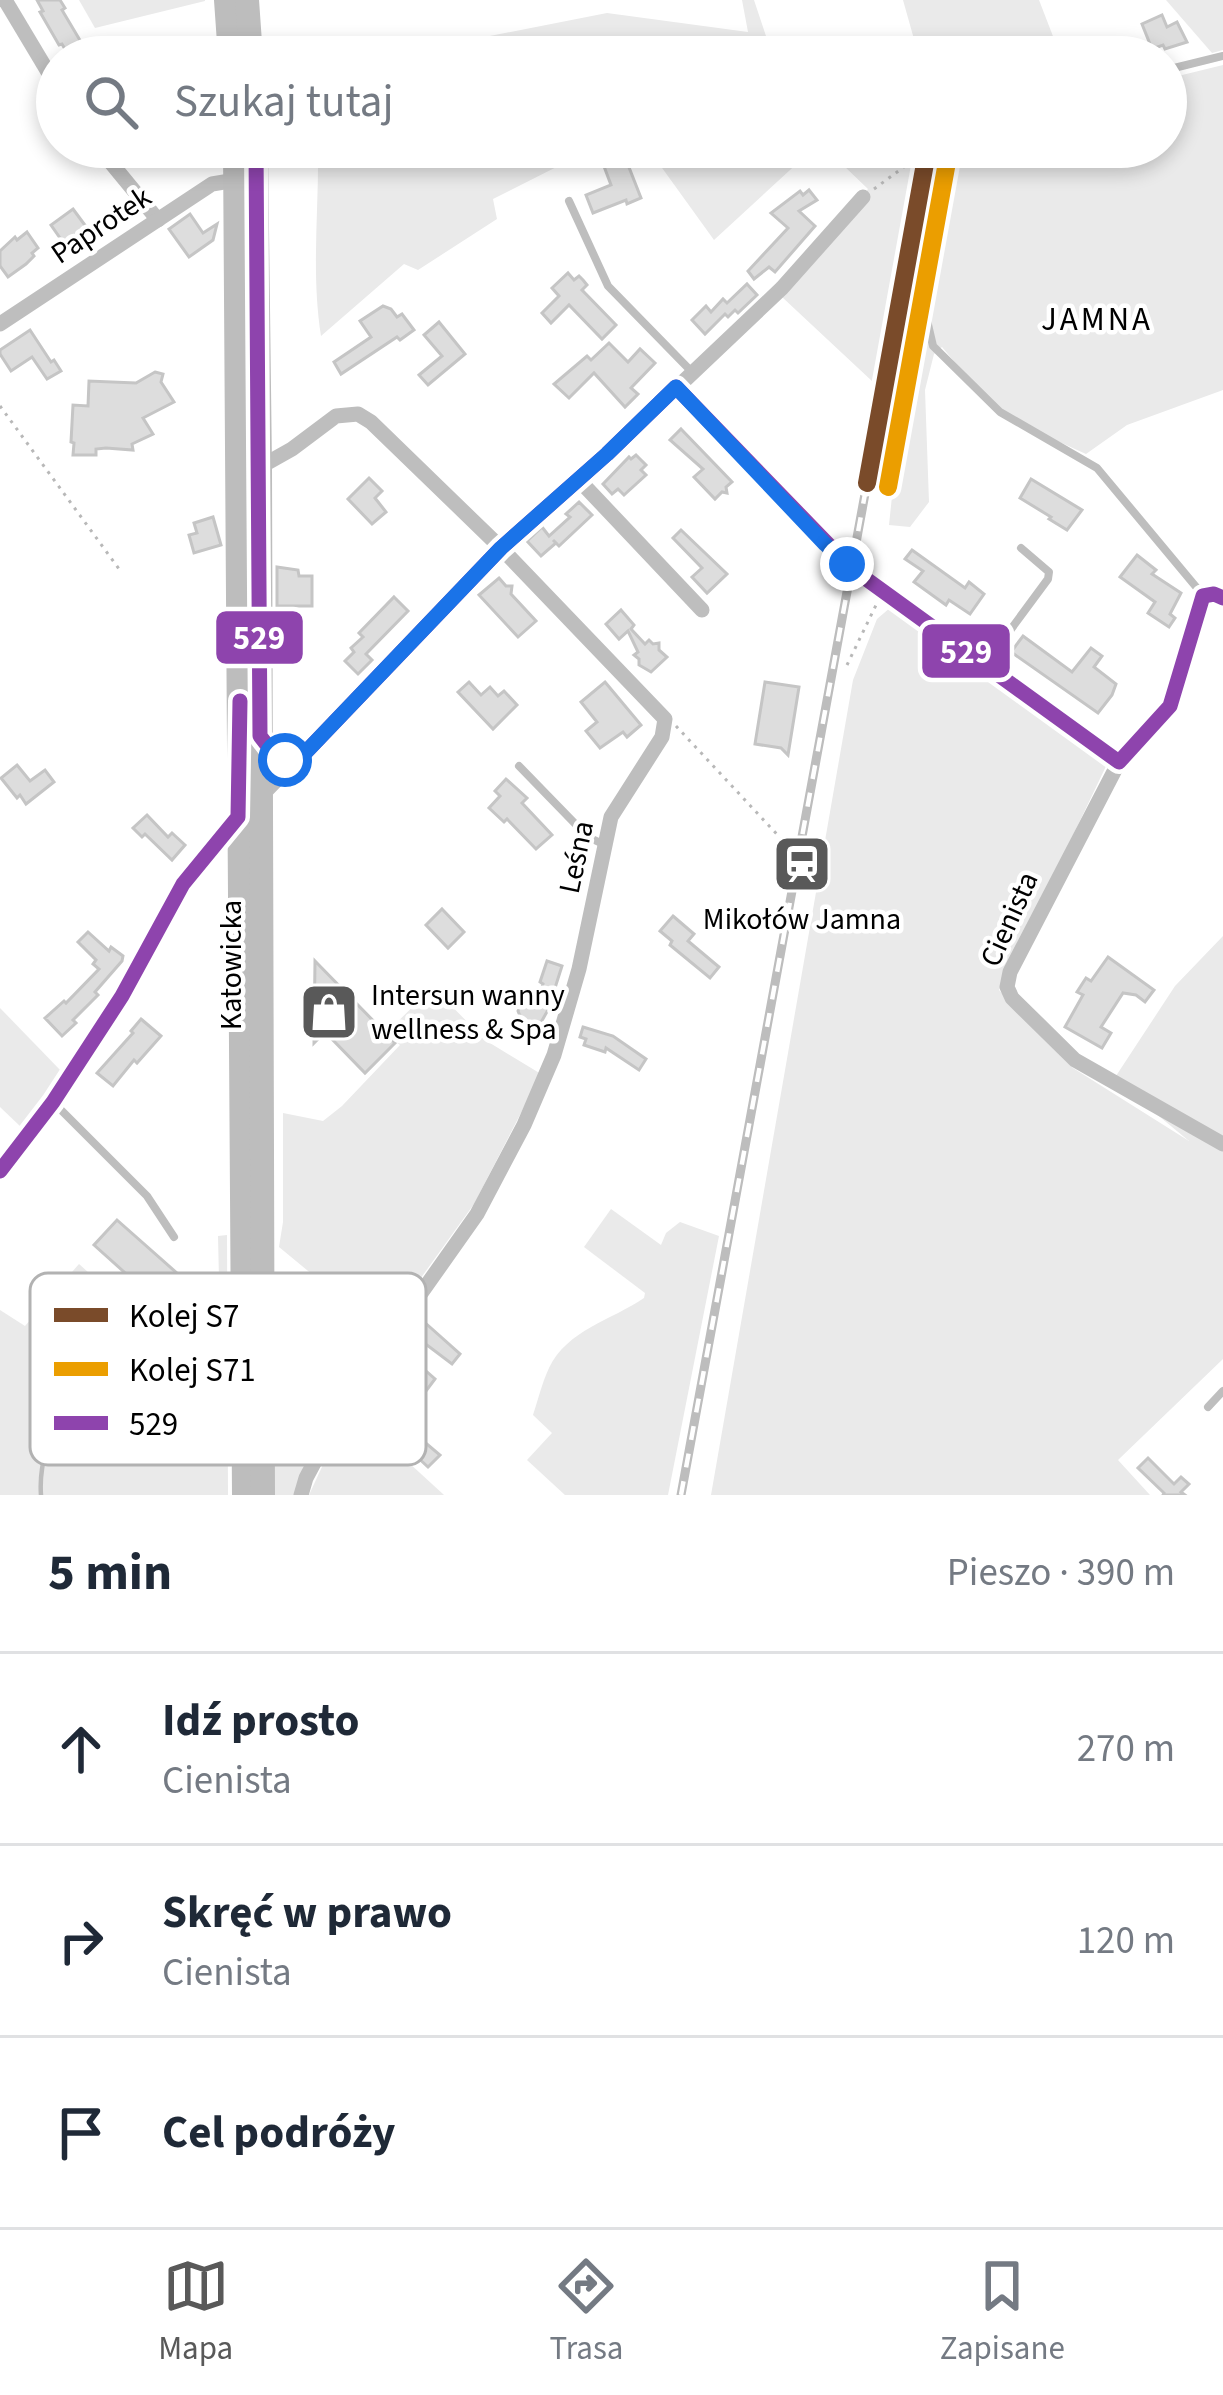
<!DOCTYPE html>
<html lang="pl">
<head>
<meta charset="utf-8">
<style>
  :root { --surface:#fff; --page:#f2f2f3; --text:#1f2937; --muted:#747a83; --line:#e0e1e3; --accent:#595959 }
  body { margin:0; font-family:"Source Sans 3",sans-serif; background:var(--page); color:var(--text) }
  .stop { position:absolute; width:36px; height:36px; margin:-27px; border:9px solid #1a73e8; border-radius:50%; background:#fff }
  .stop.end { background:#1a73e8; border-color:#fff; box-shadow:0 3px 12px #0008 }
  .list { margin:0; padding:0; list-style:none }
  h2 { display:flex; justify-content:space-between; align-items:center; height:156px; margin:0; padding:0 48px; font-size:51px }
  h2 small { font-size:39px; font-weight:400; color:var(--muted) }
  .list li { display:grid; grid-template-columns:78px 1fr auto; gap:36px; align-items:center; box-sizing:border-box; height:192px; padding:0 48px; border-top:3px solid var(--line) }
  .list b { display:block; font-size:45px; white-space:nowrap }
  .list p { margin:0; font-size:39px; white-space:nowrap; color:var(--muted) }
  .list em { font-size:39px; font-style:normal; color:var(--muted) }
  .icon { flex:none; width:66px; height:66px; fill:none; stroke:currentColor; stroke-width:2; stroke-linecap:round; stroke-linejoin:round }
  .map { position:relative; flex:none; width:1223px; height:1495px; overflow:hidden }
  .search { position:absolute; background:var(--surface); box-shadow:0 6px 18px #0003; left:36px; right:36px; top:36px; height:132px; display:flex; align-items:center; gap:30px; box-sizing:border-box; padding:0 42px; border-radius:66px; color:var(--muted); font-size:45px }
  .sheet { height:732px; background:var(--surface) }
  nav { display:flex; justify-content:space-around; align-items:center; box-sizing:border-box; height:168px; border-top:3px solid var(--line); background:var(--surface); font-size:33px; color:var(--muted) }
  nav a { display:grid; justify-items:center; gap:6px }
  nav .on { color:var(--accent) }
  .map>svg:first-child { display:block }
  .green { fill:#eaeaea }
  .lines { fill:none; stroke-linecap:round; stroke-linejoin:round }
  .stream { stroke:#bcbcbc; stroke-width:4.5 }
  .building { fill:#ddd; stroke:#c5c5c5; stroke-width:3 }
  .path { stroke:#b8b8b8; stroke-width:3; stroke-dasharray:3 6; stroke-linecap:butt }
  .service { stroke:#bebebe; stroke-width:8 }
  .minor { stroke:#bebebe; stroke-width:15 }
  .primary { stroke:#bdbdbd; stroke-width:24 }
  .rail-casing { stroke:#bdbdbd; stroke-width:9 }
  .rail { stroke:#fff; stroke-width:4.5; stroke-dasharray:14; stroke-linecap:butt }
  .bus-1-casing { stroke:#fff; stroke-width:24 }
  .bus-1 { stroke:#8e44ad; stroke-width:15 }
  .rail-1-casing { stroke:#fff; stroke-width:27 }
  .rail-2-casing { stroke:#fff; stroke-width:27 }
  .rail-1 { stroke:#7a4b2a; stroke-width:18 }
  .rail-2 { stroke:#eb9e00; stroke-width:18 }
  .route { stroke:#1a73e8; stroke-width:15 }
  .labels { text-anchor:middle; stroke-width:9; stroke-linejoin:round; paint-order:stroke }
  .street-label { font-size:30px; fill:#000; stroke:#fff }
  .poi-label { font-size:30px; fill:#000; stroke:#fff }
  .neighbourhood-label { font-size:33px; letter-spacing:3px; fill:#000; stroke:#fff }
  .key { fill:#fff; stroke:#b2b2b2; stroke-width:3 }
  .key-label { font-size:33px; fill:#000 }
  .line-badge { stroke:#fff; stroke-width:4.5 }
  .badge-label { font-size:33px; text-anchor:middle; font-weight:bold; fill:#fff }
</style>
</head>
<body>
<div class="map">
<svg width="1223" height="1495" viewBox="0 0 1223 1495">
  <rect width="100%" height="100%" fill="#fff"/>
  <!-- green -->
  <g class="green">
    <path d="M79 0H205V1L95 28Z"/>
    <path d="M742 0H754L773 57H453L454 43 607 13 748 32Z"/>
    <path d="M903 0H1039L1061 57H919Z"/>
    <path d="M1166 0H1223V50L1212 53Z"/>
    <path d="M1223 65V390L1127 425 1086 454 998 414 942 347 934 354 925 390 929 502 910 527 889 525 908 343 873 382 782 297 868 189 843 165 866 147H1166V79Z"/>
    <path d="M318 147H596L493 199 497 219 418 270 404 264 321 336C311 272 319 211 318 147Z"/>
    <path d="M647 147H815L714 240Z"/>
    <path d="M891 607 1108 762 999 990 1073 1068 1189 1141 1114 1079 1175 986 1223 936V1359L1118 1460 1150 1495H711L853 680 877 619Z"/>
    <path d="M433 987 485 1040 541 1074 474 1204 382 1332 279 1247 283 1222V1113L323 1121 342 1106 400 1045 385 1034Z"/>
    <path d="M0 1008 62 1072 21 1127 0 1107Z"/>
    <path d="M611 1209 661 1245 666 1233 680 1222 719 1236 668 1495H565L527 1460 552 1433 533 1415C538 1400 542 1383 549 1368 567 1330 612 1320 644 1298L645 1293 584 1247Z"/>
    <path d="M227 1235 228 1495H0V1310L25 1326 79 1264 160 1337 180 1349 199 1348 212 1338 220 1324 218 1236Z"/>
    <path d="M278 1298 359 1369 296 1495H274Z"/>
    <path d="M349 1408 444 1495H309Z"/>
  </g>
  <g class="lines">
    <!-- stream -->
    <g class="stream">
      <path d="M105 1369 153 1309 161 1312 190 1333 198 1331 202 1325 201 1317"/>
      <path d="M41 1495C38 1456 56 1423 71 1387L77 1383"/>
    </g>
  </g>
  <!-- building -->
  <g class="building">
    <path d="M37 0H60L65 8 62 10 81 42 66 51 62 44 59 45 40 12 43 11Z"/>
    <path d="M1162 15 1167 27 1177 22 1187 42 1165 49 1163 45 1152 49 1142 24Z"/>
    <path d="M612 147H621L641 198 627 204 626 200 593 213 586 195 611 185 602 161 606 159 603 151Z"/>
    <path d="M809 190 817 200 799 211 815 226 775 272 769 267 754 279 748 271 788 228 771 213 800 191 803 195Z"/>
    <path d="M73 209 90 232 67 248 51 225Z"/>
    <path d="M190 214 203 233 217 224 213 240 189 257 169 229Z"/>
    <path d="M27 232 38 248 32 253 34 256 26 264 8 277 0 266V251L15 237 17 240Z"/>
    <path d="M568 273 574 280 579 276 583 280 587 285 582 290 616 325 602 339 569 305 551 323 542 313 559 296 552 288Z"/>
    <path d="M747 284 757 295 738 313 735 310 728 317 725 314 705 334 692 320 706 306 711 312 723 299 727 303Z"/>
    <path d="M383 306 391 309 397 317 402 314 414 330 400 340 397 337 341 374 334 362 371 337 360 321Z"/>
    <path d="M439 322 465 354 428 385 419 375 442 356 424 335Z"/>
    <path d="M30 330 51 362 54 360 61 371 47 379 32 357 11 371 0 354V350Z"/>
    <path d="M609 343 628 362 640 349 655 363 631 388 638 394 625 407 594 373 569 398 554 384 587 356 591 360Z"/>
    <path d="M155 372 163 374 161 382 174 402 143 418 153 434 132 444 133 450 106 448 96 449V455H73L74 443 71 442 73 405 88 406 89 381 136 383Z"/>
    <path d="M681 429 732 482 726 487 727 493 722 492 715 499 694 477 703 469 670 440Z"/>
    <path d="M636 455 646 465 641 470 646 475 624 495 618 489 612 494 603 484 629 457 631 459Z"/>
    <path d="M369 478 382 491 375 498 386 512 372 524 348 499Z"/>
    <path d="M1031 479 1082 510 1067 530 1049 519 1051 517 1020 498Z"/>
    <path d="M579 502 592 515 559 546 553 540 556 543 541 556 527 541 542 527 549 536 570 517 566 514Z"/>
    <path d="M213 517 221 545 194 553 189 535 197 533 194 523Z"/>
    <path d="M681 530 727 574 707 593 692 577 702 568 673 538Z"/>
    <path d="M912 550 965 588 969 582 984 594 970 614 949 600 946 605 914 582 923 571 905 559Z"/>
    <path d="M1137 555 1156 570 1152 574 1181 593 1170 614 1175 618 1169 627 1148 613 1155 602 1120 577Z"/>
    <path d="M277 567 298 570 299 576H312V606H277Z"/>
    <path d="M499 578 506 586H512L511 594 536 621 518 637 479 595Z"/>
    <path d="M394 597 408 611 366 654 372 660 358 674 345 661 354 652 351 648 363 637 359 633Z"/>
    <path d="M621 610 634 625 631 629 645 644 649 640 653 644 659 643V650L667 657 651 672 639 665V659L634 655 638 652 628 631 619 639 606 624Z"/>
    <path d="M1023 636 1072 672 1091 648 1102 656 1094 667 1116 684 1112 695 1098 713 1011 652Z"/>
    <path d="M469 682 481 695 490 687 498 696 504 691 517 705 493 729 458 692Z"/>
    <path d="M605 682 641 725 627 737 623 732 600 748 586 731 597 722 581 702Z"/>
    <path d="M765 682 799 687 788 755 781 748 755 744Z"/>
    <path d="M17 765 30 781 45 770 54 782 26 804 20 795 17 798 1 778Z"/>
    <path d="M506 779 527 798 522 803 552 835 536 849 507 819 504 822 489 808 500 796 495 791Z"/>
    <path d="M147 815 168 837 172 833 185 845 172 860 145 834 142 837 133 828Z"/>
    <path d="M442 909 464 932 448 948 426 925Z"/>
    <path d="M673 916 694 934 688 941 719 967 710 978 670 945 672 941 660 931Z"/>
    <path d="M88 932 109 951 111 947 123 956 122 961 95 992 98 995 73 1020 76 1023 62 1036 45 1018 64 1001 66 1003 99 969 93 964 96 960 78 942Z"/>
    <path d="M1108 957 1154 990 1145 1002 1136 995 1123 993 1101 1027 1111 1033 1102 1048 1065 1027 1083 995 1077 992 1086 978 1091 981Z"/>
    <path d="M315 961 395 1043 365 1073 325 1032 314 1043Z"/>
    <path d="M547 961 562 966 548 1010 540 1024 522 1021 518 1011 520 1005 525 1002 532 1004 539 998 543 984 540 982Z"/>
    <path d="M141 1019 161 1036 137 1063 134 1060 113 1086 97 1073 133 1033 131 1031Z"/>
    <path d="M583 1027 613 1036 646 1059 639 1070 606 1048 605 1052 584 1045 586 1039 580 1037Z"/>
    <path d="M117 1220 178 1274 176 1277 194 1293 186 1302 187 1321 155 1293 152 1297 94 1245Z"/>
    <path d="M422 1320 460 1354 452 1364 427 1345 419 1354 407 1346 412 1339 409 1337Z"/>
    <path d="M391 1362 417 1381 426 1371 435 1379 402 1423 440 1455 428 1467 374 1417 372 1421 356 1410Z"/>
    <path d="M1148 1458 1174 1484 1181 1477 1189 1484 1181 1492 1185 1495H1163L1164 1493 1138 1468Z"/>
  </g>
  <g class="lines">
    <!-- path -->
    <g class="path">
      <path d="M874 189 931 147"/>
      <path d="M0 406 122 573"/>
      <path d="M847 665 877 603"/>
      <path d="M676 726 786 844"/>
    </g>
    <!-- service -->
    <g class="service">
      <path d="M1166 70 1223 56"/>
      <path d="M960 147 923 303 933 346 1000 412 1097 468 1202 594"/>
      <path d="M569 201 608 286 691 371"/>
      <path d="M986 663 1048 579 1049 572 1021 548"/>
      <path d="M519 766 588 837 603 844"/>
      <path d="M54 1103 147 1196 174 1237"/>
      <path d="M1208 1407 1223 1391"/>
    </g>
    <!-- minor -->
    <g class="minor">
      <path d="M5 0 57 87"/>
      <path d="M98 147 158 220"/>
      <path d="M0 324 212 184 236 180"/>
      <path d="M676 387 825 544 851 568 1119 762"/>
      <path d="M260 467 292 449 336 416 358 414 371 422 501 548 665 719 662 737 611 817 579 969 554 1055 524 1125 477 1214 354 1388 306 1478 301 1495"/>
      <path d="M578 479 702 610"/>
      <path d="M1223 598 1214 594 1203 596 1170 706 1119 762 1010 972 1007 987 1012 998 1075 1060 1223 1144"/>
      <path d="M262 795 501 548 607 454 782 288 863 197"/>
      <path d="M0 1171 53 1102 122 996 183 884 201 859 238 817"/>
    </g>
    <!-- primary -->
    <g class="primary">
      <path d="M226 0 230 57"/>
      <path d="M247 0 251 57"/>
      <path d="M235 147 244 1495"/>
      <path d="M256 147 260 467 263 1495"/>
    </g>
    <defs>
      <path id="rail" d="M681 1495 867 483"/>
    </defs>
    <!-- rail casing -->
    <use href="#rail" class="rail-casing"/>
    <!-- rail -->
    <use href="#rail" class="rail"/>
    <defs>
      <g id="bus-1">
        <path d="M256 147 260 736 277 758 292 759 305 753 501 548 607 454 676 387 851 568 1119 762 1170 706 1203 596 1214 594 1223 598"/>
        <path d="M0 1171 53 1102 122 996 183 884 238 817 240 701"/>
      </g>
    </defs>
    <!-- bus-1 casing -->
    <use href="#bus-1" class="bus-1-casing"/>
    <!-- bus-1 -->
    <use href="#bus-1" class="bus-1"/>
    <defs>
      <path id="rail-1" d="M867 483 928 147"/>
      <path id="rail-2" d="M888 487 949 151"/>
    </defs>
    <!-- rail-1 casing -->
    <use href="#rail-1" class="rail-1-casing"/>
    <!-- rail-2 casing -->
    <use href="#rail-2" class="rail-2-casing"/>
    <!-- rail-1 -->
    <use href="#rail-1" class="rail-1"/>
    <!-- rail-2 -->
    <use href="#rail-2" class="rail-2"/>
  </g>
  <g class="lines">
    <!-- route -->
    <path class="route" d="M285 760 305 753 501 548 607 454 676 387 825 544 847 564"/>
  </g>
  <!-- icons -->
  <defs>
    <symbol id="station-square" viewBox="-11 -11 22 22"><rect x="-9" y="-9" width="18" height="18" rx="4" fill="#595959" stroke="#fff"/><path d="M-3-6H3Q5-6 5-4V2Q5 4 3 4L4.5 6H3L1.5 4h-3L-3 6H-4.5L-3 4Q-5 4-5 2V-4Q-5-6-3-6ZM-3.5-4v3h7v-3ZM-3.5 1v1.5H-2V1ZM2 1v1.5H3.5V1Z" fill="#fff"/></symbol>
    <symbol id="shop-square" viewBox="-11 -11 22 22"><rect x="-9" y="-9" width="18" height="18" rx="4" fill="#595959" stroke="#fff"/><path d="M-5-2.5h2.3a2.7 3.5 0 0 1 5.4 0H5L5.5 6h-11ZM-1.5-2.5h3a1.5 2.3 0 0 0-3 0Z" fill="#fff"/></symbol>
  </defs>
  <g fill-rule="evenodd">
    <use href="#station-square" x="769" y="831" width="66" height="66"/>
    <use href="#shop-square" x="296" y="979" width="66" height="66"/>
  </g>
  <g class="labels">
    <!-- street labels -->
    <g class="street-label">
      <text transform="translate(101 225) rotate(-34)" y="10">Paprotek</text>
      <text transform="translate(576 857) rotate(-78)" y="10">Leśna</text>
      <text transform="translate(1009 919) rotate(-66)" y="10">Cienista</text>
      <text transform="translate(231 965) rotate(-90)" y="10">Katowicka</text>
    </g>
    <!-- poi labels -->
    <g class="poi-label">
      <text x="802" y="929">Mikołów Jamna</text>
      <text x="371" y="1005" text-anchor="start">Intersun wanny<tspan x="371" dy="34">wellness &amp; Spa</tspan></text>
    </g>
    <!-- neighbourhood labels -->
    <g class="neighbourhood-label">
      <text x="1097" y="330">JAMNA</text>
    </g>
  </g>
  <!-- legend -->
  <rect x="30" y="1273" width="396" height="192" rx="18" class="key"/>
  <rect x="54" y="1308" width="54" height="14" fill="#7a4b2a"/>
  <rect x="54" y="1362" width="54" height="14" fill="#eb9e00"/>
  <rect x="54" y="1416" width="54" height="14" fill="#8e44ad"/>
  <g class="key-label">
    <text x="129" y="1327">Kolej S7</text>
    <text x="129" y="1381">Kolej S71</text>
    <text x="129" y="1435">529</text>
  </g>
  <g class="line-badge">
    <rect x="214" y="609" width="91" height="57" rx="12" fill="#8e44ad"/>
    <rect x="920" y="622" width="92" height="58" rx="12" fill="#8e44ad"/>
  </g>
  <g class="badge-label">
    <text x="259" y="649">529</text>
    <text x="966" y="663">529</text>
  </g>
</svg>
<div class="stop" style="left:285px;top:760px"></div>
<div class="stop end" style="left:847px;top:564px"></div>
<div class="search"><svg class="icon" aria-label="search" viewBox="0 0 24 24"><circle cx="10" cy="10" r="6"/><path d="M15 15l6 6"/></svg>Szukaj tutaj</div>
</div>
<section class="sheet">
<h2>5 min<small>Pieszo · 390 m</small></h2>
<ul class="list">
<li><svg class="icon" aria-label="ahead" viewBox="0 0 24 24"><path d="M12 20V5M6 11l6-6 6 6"/></svg><div><b>Idź prosto</b><p>Cienista</p></div><em>270 m</em></li>
<li><svg class="icon" aria-label="right" viewBox="0 0 24 24"><path d="M7 20v-9h11M14 6l5 5-5 5"/></svg><div><b>Skręć w prawo</b><p>Cienista</p></div><em>120 m</em></li>
<li><svg class="icon" aria-label="arrive" viewBox="0 0 24 24"><path d="M6 21V4h12l-3 4 3 4H6"/></svg><div><b>Cel podróży</b></div></li>
</ul>
</section>
<nav>
<a class="on"><svg class="icon" aria-label="map" viewBox="0 0 24 24"><path d="M3 6l6-2 6 2 6-2v14l-6 2-6-2-6 2zM9 4v14M15 6v14"/></svg>Mapa</a>
<a><svg class="icon" aria-label="directions" viewBox="0 0 24 24"><path d="M12 3l9 9-9 9-9-9zM9 14v-3h6M13 9l2 2-2 2"/></svg>Trasa</a>
<a><svg class="icon" aria-label="saved" viewBox="0 0 24 24"><path d="M7 4h10v16l-5-4-5 4z"/></svg>Zapisane</a>
</nav>
</body>
</html>
